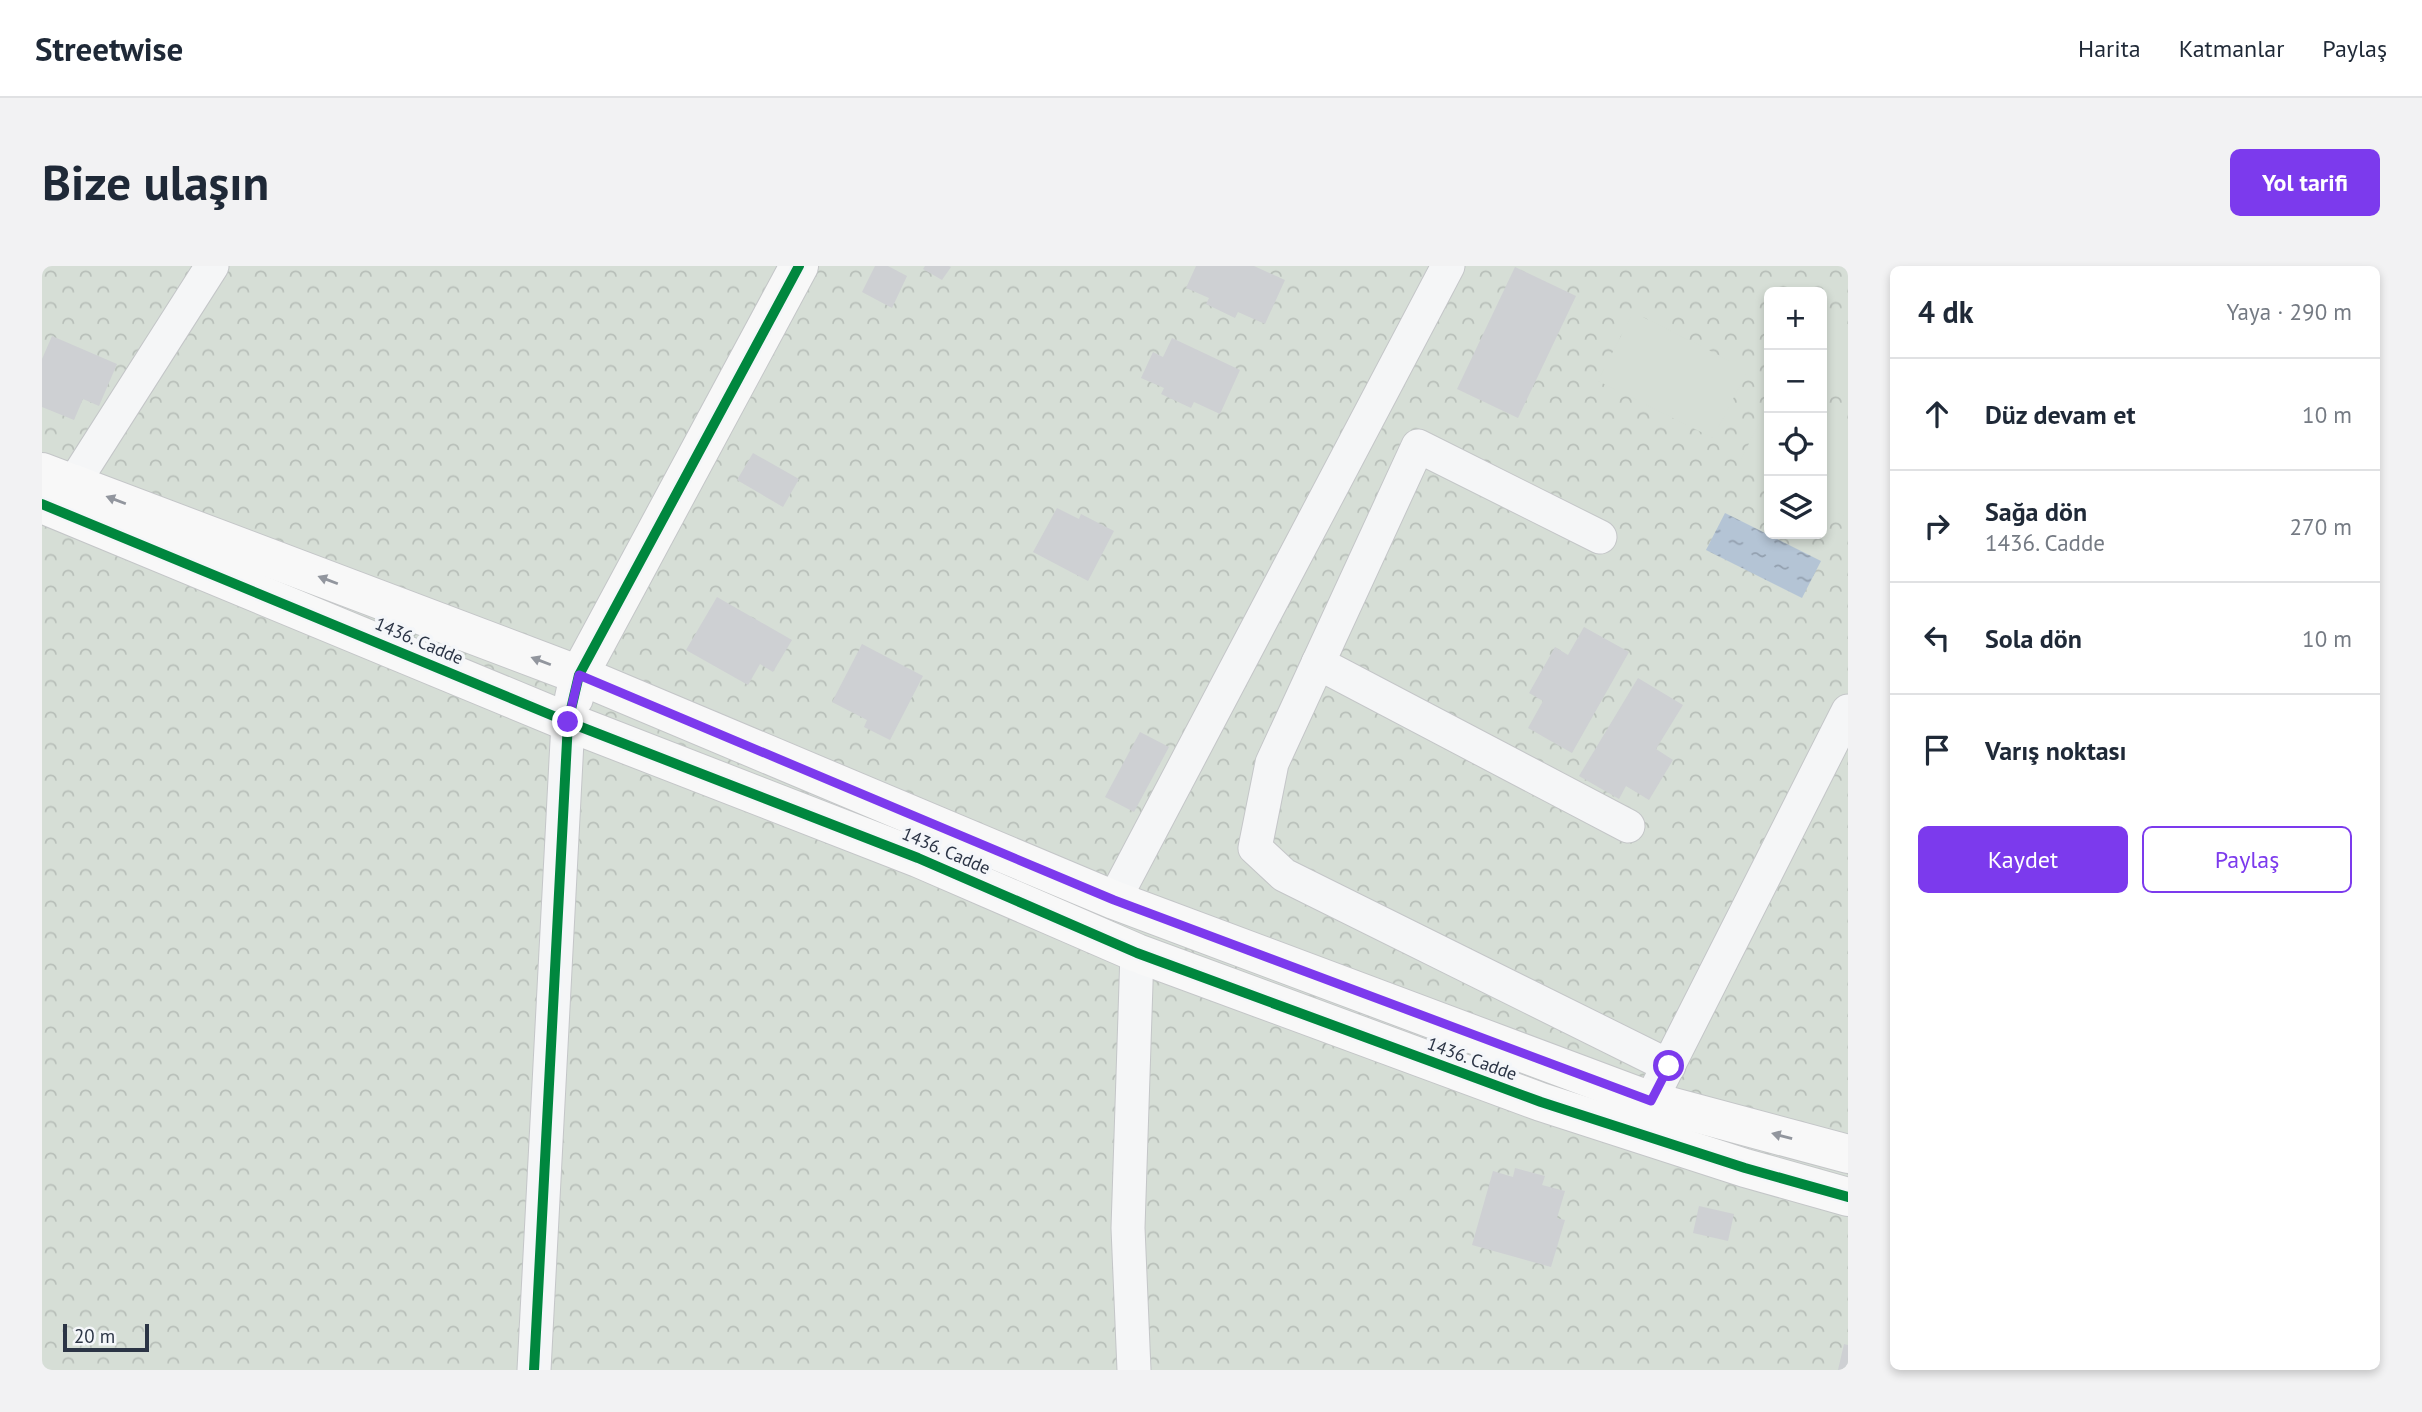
<!DOCTYPE html>
<html lang="tr">
<head>
<meta charset="utf-8">
<style>
  :root { --surface:#fff; --page:#f2f2f3; --text:#1f2937; --muted:#747a83; --line:#e0e1e3; --accent:#7c3aed }
  body { margin:0; font-family:"PT Sans",sans-serif; background:var(--page); color:var(--text) }
  .controls { position:absolute; right:21px; top:21px; display:grid; overflow:hidden; border-radius:10px; box-shadow:0 4px 10px #0003 }
  .controls button { width:63px; height:63px; display:grid; place-items:center; padding:0; border:0; border-bottom:2px solid var(--line); background:var(--surface); color:var(--text); font:35px sans-serif }
  .scale { position:absolute; left:21px; bottom:18px; width:86px; box-sizing:border-box; padding-left:7px; border:4px solid #2b3445; border-top:0; font-size:19px; line-height:24px; white-space:nowrap; color:#2b3445; -webkit-text-stroke:5px #f4f6f9; paint-order:stroke }
  .stop { position:absolute; width:21px; height:21px; margin:-16px; border:5px solid #7c3aed; border-radius:50%; background:#fff }
  .stop.end { background:#7c3aed; border-color:#fff; box-shadow:0 2px 7px #0008 }
  .list { margin:0; padding:0; list-style:none }
  h2 { display:flex; justify-content:space-between; align-items:center; height:91px; margin:0; padding:0 28px; font-size:30px }
  h2 small { font-size:23px; font-weight:400; color:var(--muted) }
  .list li { display:grid; grid-template-columns:46px 1fr auto; gap:21px; align-items:center; box-sizing:border-box; height:112px; padding:0 28px; border-top:2px solid var(--line) }
  .list b { display:block; font-size:26px; white-space:nowrap }
  .list p { margin:0; font-size:23px; white-space:nowrap; color:var(--muted) }
  .list em { font-size:23px; font-style:normal; color:var(--muted) }
  .actions { display:flex; gap:14px; padding:21px 28px }
  .actions a { flex:1; padding:16px 0; border:2px solid var(--accent); border-radius:10px; text-align:center; font-size:24px; color:var(--accent) }
  .actions .main { background:var(--accent); color:#fff }
  .icon { flex:none; width:38px; height:38px; fill:none; stroke:currentColor; stroke-width:2; stroke-linecap:round; stroke-linejoin:round }
  .map { position:relative; flex:none; width:1806px; height:1104px; overflow:hidden; border-radius:10px }
  header { display:flex; align-items:center; gap:42px; box-sizing:border-box; height:98px; padding:0 35px; background:var(--surface); border-bottom:2px solid var(--line) }
  header strong { font-size:33px }
  nav { display:flex; gap:38px; margin-inline-start:auto; font-size:24px }
  .intro { display:flex; align-items:center; justify-content:space-between; box-sizing:border-box; height:168px; padding:0 42px }
  h1 { margin:0; font-size:49px }
  .button { padding:18px 32px; border-radius:10px; background:var(--accent); color:#fff; font-size:24px; font-weight:700 }
  main { display:flex; gap:42px; padding:0 42px }
  aside { flex:1; background:var(--surface); border-radius:10px; box-shadow:0 4px 10px #0003 }
  .map>svg:first-child { display:block }
  .forest { fill:url(#forest-crowns); fill-rule:evenodd }
  .pitch { fill:#d6ded6 }
  .water { fill:url(#water-ripples) }
  .building { fill:#ced0d3 }
  .lines { fill:none; stroke-linecap:round; stroke-linejoin:round }
  .street-casing { stroke:#c4c6c8; stroke-width:35 }
  .secondary-casing { stroke:#c4c6c8; stroke-width:40 }
  .street { stroke:#f5f6f7; stroke-width:33 }
  .secondary { stroke:#f8f8f8; stroke-width:38 }
  .cycleway-casing { stroke:#f4f6f9; stroke-width:15 }
  .cycleway { stroke:#00873e; stroke-width:10 }
  .oneway { fill:#92969e }
  .route { stroke:#7c3aed; stroke-width:9 }
  .labels { text-anchor:middle; stroke-width:7; stroke-linejoin:round; paint-order:stroke }
  .street-label { font-size:18px; fill:#2b3445; stroke:#f4f6f9 }
</style>
</head>
<body>
<header>
<strong>Streetwise</strong>
<nav><a>Harita</a><a>Katmanlar</a><a>Paylaş</a></nav>
</header>
<div class="intro"><h1>Bize ulaşın</h1><a class="button">Yol tarifi</a></div>
<main>
<div class="map">
<svg width="1806" height="1104" viewBox="0 0 1806 1104">
  <defs>
    <pattern id="forest-crowns" width="20" height="18" patternUnits="userSpaceOnUse" patternTransform="scale(1.75)"><rect width="20" height="18" fill="#d6ded6"/><path d="M2 6a3 3 0 1 1 6 0M12 15a3 3 0 1 1 6 0" fill="none" stroke="#b8bfb9"/></pattern>
    <pattern id="water-ripples" width="26" height="14" patternUnits="userSpaceOnUse" patternTransform="scale(1.75)"><rect width="26" height="14" fill="#b4c4d5"/><path d="M2 4q2-2 4 0t4 0M15 11q2-2 4 0t4 0" fill="none" stroke="#93a0af"/></pattern>
  </defs>
  <rect width="100%" height="100%" fill="#e6e8ea"/>
  <!-- forest -->
  <path class="forest" d="M0 0H1806V1104H0ZM1727 26H1780V268H1727Z"/>
  <!-- pitch -->
  <g class="pitch">
    <path d="M1591 46 1706 104 1671 172 1556 115Z"/>
    <path d="M1780 55 1806 68V133L1780 119Z"/>
    <path d="M1727 138V212L1697 197Z"/>
    <path d="M1780 153 1806 166V252L1780 238Z"/>
  </g>
  <!-- water -->
  <path class="water" d="M1683 247 1779 295 1760 332 1664 284Z"/>
  <!-- building -->
  <g class="building">
    <path d="M833 0H846L865 10 850 42 820 26Z"/>
    <path d="M883 0H907L909 1 900 14 881 3Z"/>
    <path d="M1154 0H1212L1243 14 1223 58 1196 46 1193 52 1164 38 1167 32 1144 22Z"/>
    <path d="M1473 1 1534 30 1476 152 1415 123Z"/>
    <path d="M10 70 75 98 57 140 41 133 32 154 0 141V93Z"/>
    <path d="M1130 72 1198 104 1178 148 1152 136 1149 142 1119 128 1122 122 1099 112 1111 86 1121 91Z"/>
    <path d="M711 187 757 213 741 241 695 214Z"/>
    <path d="M1015 242 1037 253 1039 248 1072 265 1046 315 991 286Z"/>
    <path d="M675 331 750 374 731 406 718 398 706 419 644 384Z"/>
    <path d="M1542 361 1587 386 1530 487 1486 462 1501 435 1487 427 1513 381 1526 389Z"/>
    <path d="M820 378 881 410 848 474 822 461 825 454 790 436Z"/>
    <path d="M1596 412 1641 439 1614 483 1631 494 1607 534 1584 520 1577 533 1537 510Z"/>
    <path d="M1098 466 1127 481 1092 546 1063 531Z"/>
    <path d="M1473 902 1503 910 1500 919 1523 925 1515 952 1523 954 1509 1001 1430 979 1451 905 1471 911Z"/>
    <path d="M1657 940 1692 948 1686 975 1651 967Z"/>
    <path d="M1802 1078 1806 1079V1104H1796Z"/>
  </g>
  <g class="lines">
    <defs>
      <g id="street">
        <path d="M31 218 170 0"/>
        <path d="M1558 271 1376 180 1230 497 1213 582 1242 609 1627 800"/>
        <path d="M1276 397 1586 560"/>
        <path d="M1072 634 1406 0"/>
        <path d="M1616 820 1806 445"/>
        <path d="M492 1104 526 456"/>
        <path d="M1092 1104 1086 962 1095 687"/>
      </g>
      <g id="secondary">
        <path d="M0 206 537 409 1072 634 1609 835 1806 888"/>
        <path d="M0 238 526 456 876 592 1095 687 1499 836 1703 902 1806 931"/>
        <path d="M532 432 537 409 757 0"/>
      </g>
    </defs>
    <!-- street casing -->
    <use href="#street" class="street-casing"/>
    <!-- secondary casing -->
    <use href="#secondary" class="secondary-casing"/>
    <!-- street -->
    <use href="#street" class="street"/>
    <!-- secondary -->
    <use href="#secondary" class="secondary"/>
    <defs>
      <g id="cycleway">
        <path d="M0 238 526 456 876 592 1095 687 1499 836 1703 902 1806 931"/>
        <path d="M492 1104 526 456 537 409 757 0"/>
      </g>
    </defs>
    <!-- cycleway casing -->
    <use href="#cycleway" class="cycleway-casing"/>
    <!-- cycleway -->
    <use href="#cycleway" class="cycleway"/>
  </g>
  <!-- one-way arrows -->
  <defs><path id="oneway-solid" d="M-6-.8H1V-3.2L6.5 0L1 3.2V.8H-6Z" transform="scale(1.75)"/></defs>
  <g class="oneway">
    <use href="#oneway-solid" transform="translate(74 234) rotate(-159)"/>
    <use href="#oneway-solid" transform="translate(286 314) rotate(-159)"/>
    <use href="#oneway-solid" transform="translate(499 395) rotate(-159)"/>
    <use href="#oneway-solid" transform="translate(1740 870) rotate(-165)"/>
  </g>
  <g class="lines">
    <!-- route -->
    <path class="route" d="M526 456 537 409 1072 634 1609 835 1627 800"/>
  </g>
  <g class="labels">
    <!-- street labels -->
    <g class="street-label">
      <text transform="translate(377 375) rotate(23)" y="6">1436. Cadde</text>
      <text transform="translate(904 585) rotate(23)" y="6">1436. Cadde</text>
      <text transform="translate(1430 793) rotate(20)" y="6">1436. Cadde</text>
    </g>
  </g>
</svg>
<div class="controls">
<button>+</button>
<button>−</button>
<button><svg class="icon" aria-label="locate" viewBox="0 0 24 24"><circle cx="12" cy="12" r="6"/><path d="M12 2v4M12 18v4M2 12h4M18 12h4"/></svg></button>
<button><svg class="icon" aria-label="layers" viewBox="0 0 24 24"><path d="M12 4l9 5-9 5-9-5zM3 14l9 5 9-5"/></svg></button>
</div>
<div class="scale">20 m</div>
<div class="stop" style="left:1627px;top:800px"></div>
<div class="stop end" style="left:526px;top:456px"></div>
</div>
<aside>
<h2>4 dk<small>Yaya · 290 m</small></h2>
<ul class="list">
<li><svg class="icon" aria-label="ahead" viewBox="0 0 24 24"><path d="M12 20V5M6 11l6-6 6 6"/></svg><div><b>Düz devam et</b></div><em>10 m</em></li>
<li><svg class="icon" aria-label="right" viewBox="0 0 24 24"><path d="M7 20v-9h11M14 6l5 5-5 5"/></svg><div><b>Sağa dön</b><p>1436. Cadde</p></div><em>270 m</em></li>
<li><svg class="icon" aria-label="left" viewBox="0 0 24 24"><path d="M17 20v-9H6M10 6l-5 5 5 5"/></svg><div><b>Sola dön</b></div><em>10 m</em></li>
<li><svg class="icon" aria-label="arrive" viewBox="0 0 24 24"><path d="M6 21V4h12l-3 4 3 4H6"/></svg><div><b>Varış noktası</b></div></li>
</ul>
<div class="actions"><a class="main">Kaydet</a><a>Paylaş</a></div>
</aside>
</main>
</body>
</html>
